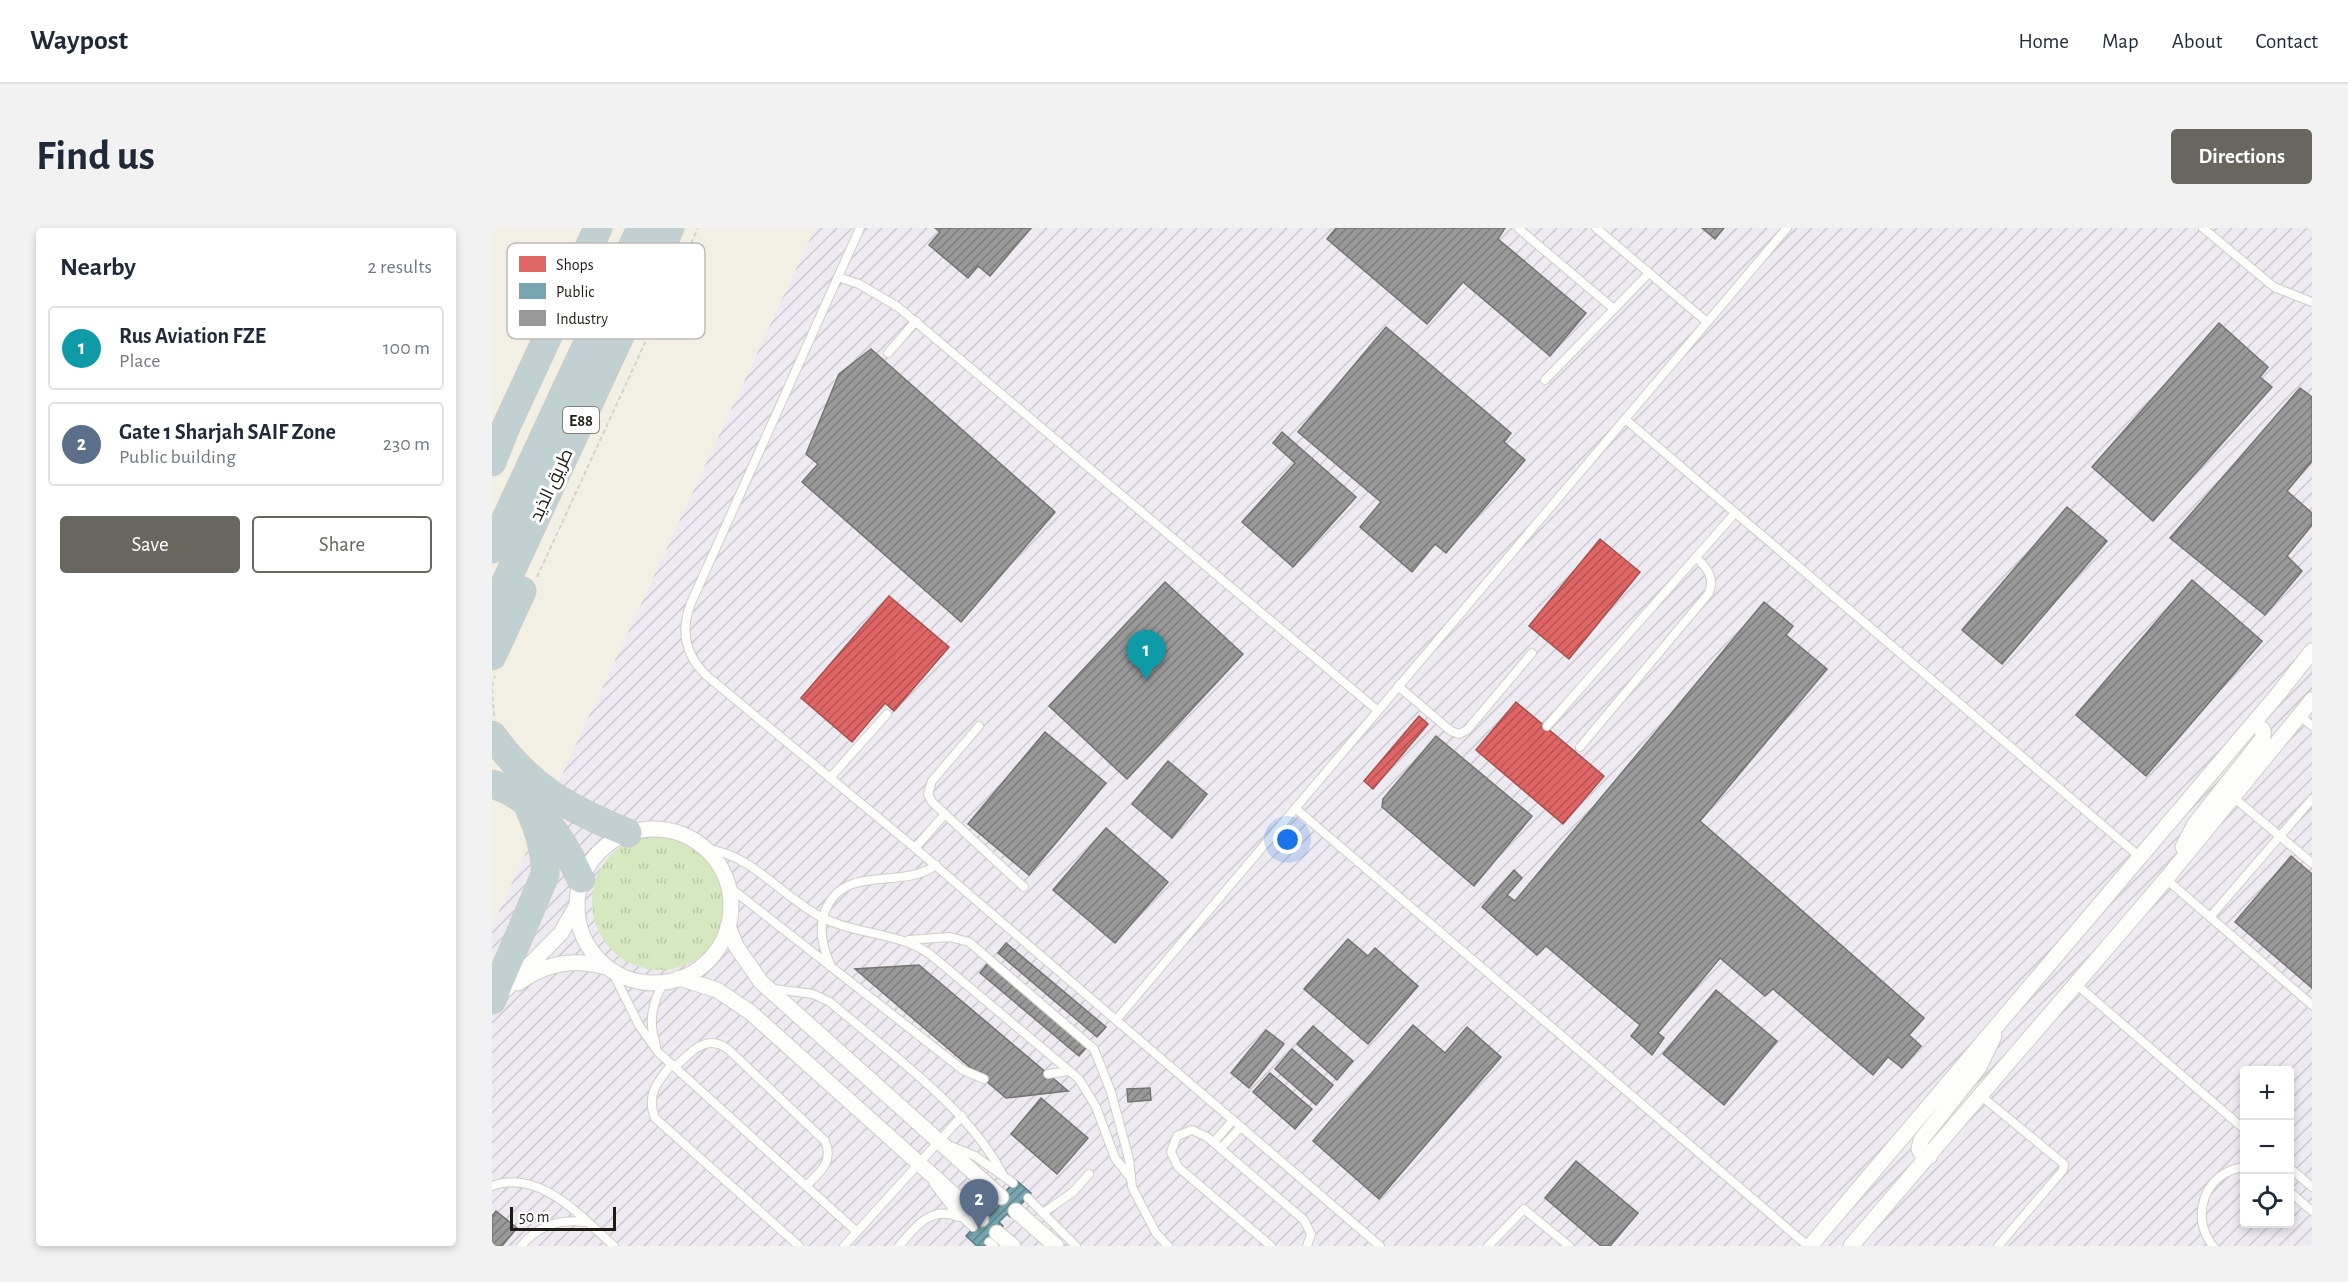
<!DOCTYPE html>
<html lang="en">
<head>
<meta charset="utf-8">
<style>
  :root { --surface:#fff; --page:#f2f2f3; --text:#1f2937; --muted:#747a83; --line:#e0e1e3; --accent:#68665e }
  body { margin:0; font-family:"Alegreya Sans",Cairo,sans-serif; background:var(--page); color:var(--text) }
  .controls { position:absolute; right:18px; bottom:18px; display:grid; overflow:hidden; border-radius:6px; box-shadow:0 3px 9px #0003 }
  .controls button { width:54px; height:54px; display:grid; place-items:center; padding:0; border:0; border-bottom:2px solid var(--line); background:var(--surface); color:var(--text); font:30px sans-serif }
  .scale { position:absolute; left:18px; bottom:15px; width:106px; box-sizing:border-box; padding-left:6px; border:3px solid #1e1c15; border-top:0; font-size:16px; line-height:21px; white-space:nowrap; color:#1e1c15; -webkit-text-stroke:4px #fff; paint-order:stroke }
  .you { position:absolute; left:796px; top:612px; width:21px; height:21px; margin:-15px; border:4px solid #fff; border-radius:50%; background:#1a73e8; box-shadow:0 0 0 9px #1a73e833 }
  .badge { display:grid; place-items:center; width:39px; height:39px; border-radius:50%; background:var(--accent); color:#fff; font-size:20px; font-weight:700 }
  .pin { position:absolute; translate:-50% -50px; filter:drop-shadow(0 2px 3px #0008) }
  .pin::after { content:''; position:absolute; top:32px; width:21px; height:18px; background:inherit; clip-path:polygon(0 0,100% 0,50% 100%) }
  .list { margin:0; padding:0; list-style:none }
  h2 { display:flex; justify-content:space-between; align-items:center; height:78px; margin:0; padding:0 24px; font-size:26px }
  h2 small { font-size:20px; font-weight:400; color:var(--muted) }
  .list li { display:grid; grid-template-columns:39px 1fr auto; gap:18px; align-items:center; box-sizing:border-box; height:84px; margin:0 12px 12px; padding:0 12px; border:2px solid var(--line); border-radius:6px }
  .list b { display:block; font-size:22px; white-space:nowrap }
  .list p { margin:0; font-size:20px; white-space:nowrap; color:var(--muted) }
  .list em { font-size:20px; font-style:normal; color:var(--muted) }
  .actions { display:flex; gap:12px; padding:18px 24px }
  .actions a { flex:1; padding:14px 0; border:2px solid var(--accent); border-radius:6px; text-align:center; font-size:21px; color:var(--accent) }
  .actions .main { background:var(--accent); color:#fff }
  .icon { flex:none; width:33px; height:33px; fill:none; stroke:currentColor; stroke-width:2; stroke-linecap:round; stroke-linejoin:round }
  .map { position:relative; flex:none; width:1820px; height:1018px; overflow:hidden; border-radius:6px }
  header { display:flex; align-items:center; gap:36px; box-sizing:border-box; height:84px; padding:0 30px; background:var(--surface); border-bottom:2px solid var(--line) }
  header strong { font-size:28px }
  nav { display:flex; gap:33px; margin-inline-start:auto; font-size:21px }
  .intro { display:flex; align-items:center; justify-content:space-between; box-sizing:border-box; height:144px; padding:0 36px }
  h1 { margin:0; font-size:42px }
  .button { padding:15px 27px; border-radius:6px; background:var(--accent); color:#fff; font-size:21px; font-weight:700 }
  main { display:flex; gap:36px; padding:0 36px }
  aside { flex:1; background:var(--surface); border-radius:6px; box-shadow:0 3px 9px #0003 }
  .map>svg:first-child { display:block }
  .industrial { fill:url(#industrial-furrows); fill-rule:evenodd }
  .grass { fill:url(#grass-tufts) }
  .shops { fill:url(#shops-hatch); stroke:#a6504e; stroke-width:1.5 }
  .public { fill:url(#public-hatch); stroke:#5c7c81; stroke-width:1.5 }
  .industry { fill:url(#industry-hatch); stroke:#747471; stroke-width:1.5 }
  .lines { fill:none; stroke-linecap:round; stroke-linejoin:round }
  .service-casing { stroke:#cfcec5; stroke-width:10 }
  .minor-casing { stroke:#cfcec5; stroke-width:17 }
  .motorway-casing { stroke:#cdccc7; stroke-width:29 }
  .path { stroke:#d3d2cf; stroke-width:2; stroke-dasharray:4.5 3; stroke-linecap:butt }
  .service { stroke:#fdfdfb; stroke-width:8 }
  .minor { stroke:#fdfdfb; stroke-width:15 }
  .motorway { stroke:#c1d1d1; stroke-width:27 }
  .labels { text-anchor:middle; stroke-width:6; stroke-linejoin:round; paint-order:stroke }
  .shield { fill:#fff; stroke:#62605b; stroke-width:1.5 }
  .shield-label { font-size:16px; font-weight:bold; fill:#1e1c15 }
  .street-label { font-size:18px; fill:#1e1c15; stroke:#fff }
  .key { fill:#fff; stroke:#bcbbb9; stroke-width:1.5 }
  .key-label { font-size:16px; fill:#1e1c15 }
</style>
</head>
<body>
<header>
<strong>Waypost</strong>
<nav><a>Home</a><a>Map</a><a>About</a><a>Contact</a></nav>
</header>
<div class="intro"><h1>Find us</h1><a class="button">Directions</a></div>
<main>
<aside>
<h2>Nearby<small>2 results</small></h2>
<ul class="list">
<li><span class="badge" style="background:#0f9aa8">1</span><div><b>Rus Aviation FZE</b><p>Place</p></div><em>100 m</em></li>
<li><span class="badge" style="background:#5c6f8a">2</span><div><b>Gate 1 Sharjah SAIF Zone</b><p>Public building</p></div><em>230 m</em></li>
</ul>
<div class="actions"><a class="main">Save</a><a>Share</a></div>
</aside>
<div class="map">
<svg width="1820" height="1018" viewBox="0 0 1820 1018">
  <defs>
    <pattern id="industrial-furrows" width="10" height="10" patternUnits="userSpaceOnUse" patternTransform="scale(1.5)"><rect width="10" height="10" fill="#edeaf2"/><path d="M-1 1l2-2M0 10L10 0M9 11l2-2" fill="none" stroke="#cbc8cf"/></pattern>
    <pattern id="grass-tufts" width="24" height="20" patternUnits="userSpaceOnUse" patternTransform="scale(1.5)"><rect width="24" height="20" fill="#d6e8c0"/><path d="M3 7l-1-3M5 7V3M7 7l1-3M15 17l-1-3M17 17v-4M19 17l1-3" fill="none" stroke="#b7c6a4"/></pattern>
    <pattern id="shops-hatch" width="6" height="6" patternUnits="userSpaceOnUse" patternTransform="scale(1.5)"><rect width="6" height="6" fill="#e06666"/><path d="M-1 1l2-2M0 6l6-6M5 7l2-2" fill="none" stroke="#b55353"/></pattern>
    <pattern id="public-hatch" width="6" height="6" patternUnits="userSpaceOnUse" patternTransform="scale(1.5)"><rect width="6" height="6" fill="#76a5af"/><path d="M-1 1l2-2M0 6l6-6M5 7l2-2" fill="none" stroke="#60868d"/></pattern>
    <pattern id="industry-hatch" width="6" height="6" patternUnits="userSpaceOnUse" patternTransform="scale(1.5)"><rect width="6" height="6" fill="#999"/><path d="M-1 1l2-2M0 6l6-6M5 7l2-2" fill="none" stroke="#7c7c7c"/></pattern>
  </defs>
  <rect width="100%" height="100%" fill="#f2f0e5"/>
  <!-- industrial -->
  <path class="industrial" d="M323 0H1820V1018H0V698ZM1752 842H1798V996H1752Z"/>
  <!-- grass -->
  <circle class="grass" cx="168" cy="674" r="68"/>
  <!-- shops -->
  <g class="shops">
    <path d="M1108 311 1148 344 1077 431 1037 398Z"/>
    <path d="M397 368 457 419 402 483 393 475 360 514 309 470Z"/>
    <path d="M1024 474 1112 548 1071 596 984 522Z"/>
    <path d="M927 488 936 496 881 561 872 553Z"/>
  </g>
  <!-- public -->
  <path class="public" d="M524 952 539 965 518 989 515 986 507 994 511 998 493 1018H485L474 1008 495 984 499 987 507 978 503 975Z"/>
  <!-- industry -->
  <g class="industry">
    <path d="M443 0H539L498 48 486 38 476 50 437 17 448 4Z"/>
    <path d="M844 0H1013L1006 11 1094 85 1058 128 971 54 935 96 835 11Z"/>
    <path d="M1210 0H1232L1223 11Z"/>
    <path d="M1727 95 1776 139 1768 149 1780 159 1661 293 1600 239Z"/>
    <path d="M894 99 1019 205 1012 214 1033 232 954 325 943 316 920 344 868 299 889 274 806 204Z"/>
    <path d="M379 121 563 284 469 394 310 254 326 236 314 226 347 146Z"/>
    <path d="M1808 160 1820 169V233L1795 263 1820 285V297L1795 328 1810 343 1773 387 1678 310Z"/>
    <path d="M790 204 864 269 801 339 750 294 803 235 781 215Z"/>
    <path d="M1575 279 1615 313 1510 436 1470 402Z"/>
    <path d="M1700 352 1770 413 1654 548 1584 487Z"/>
    <path d="M673 354 751 426 635 551 557 478Z"/>
    <path d="M1272 374 1301 398 1294 407 1335 441 1208 593 1432 790 1417 807 1429 818 1410 840 1396 829 1381 847 1281 761 1273 768 1228 730 1166 805 1172 810 1160 827 1139 808 1148 797 1054 718 1045 727 990 679 1022 642 1030 650 1015 667 1023 673Z"/>
    <path d="M553 504 614 555 537 647 476 596Z"/>
    <path d="M944 508 1040 588 982 658 890 579 891 571Z"/>
    <path d="M676 533 715 566 680 610 640 576Z"/>
    <path d="M614 600 676 654 623 715 561 662Z"/>
    <path d="M1799 628 1820 646V760L1743 694Z"/>
    <path d="M856 711 876 728 883 720 926 758 876 816 812 761Z"/>
    <path d="M514 715 614 799 605 809 506 725Z"/>
    <path d="M496 735 595 819 587 828 488 745Z"/>
    <path d="M427 737 576 863 514 870 363 741Z"/>
    <path d="M1224 762 1285 813 1232 877 1171 826Z"/>
    <path d="M921 797 953 825 975 799 1009 829 887 971 821 913Z"/>
    <path d="M821 798 861 833 845 852 805 816Z"/>
    <path d="M774 802 792 816 757 860 739 845Z"/>
    <path d="M800 821 841 857 824 877 783 841Z"/>
    <path d="M778 845 820 881 803 901 761 864Z"/>
    <path d="M658 860 659 872 636 874 635 861Z"/>
    <path d="M549 870 596 910 565 946 519 906Z"/>
    <path d="M1084 933 1146 985 1118 1018H1109L1053 970Z"/>
    <path d="M4 983 25 1000 10 1018H0V988Z"/>
  </g>
  <g class="lines">
    <defs>
      <g id="service">
        <path d="M368 0 199 375C188 403 193 427 215 448L423 620 888 1018"/>
        <path d="M1104 0 1215 94"/>
        <path d="M1711 0 1782 59 1820 74"/>
        <path d="M1027 1 1122 81"/>
        <path d="M346 49 367 56 406 79 885 482"/>
        <path d="M396 125 424 93"/>
        <path d="M1053 152 1157 45"/>
        <path d="M1133 191 1648 629"/>
        <path d="M906 458 959 503 967 506 975 502 1040 425"/>
        <path d="M1808 488 1820 498"/>
        <path d="M487 498 440 553 436 566 440 574 532 659"/>
        <path d="M1055 498 1243 285"/>
        <path d="M1088 519 1217 365C1223 349 1215 340 1204 329"/>
        <path d="M338 550 395 486"/>
        <path d="M1741 569 1820 635"/>
        <path d="M803 580 1316 1018"/>
        <path d="M423 620 453 586"/>
        <path d="M214 621C261 626 290 670 331 690 365 707 408 704 439 727L587 851 604 879 623 930 637 948"/>
        <path d="M1674 651 1820 777"/>
        <path d="M236 658 471 842 492 851"/>
        <path d="M1718 689 1820 571"/>
        <path d="M417 712 458 709 477 714 602 821 619 864 637 931 640 959 664 1005 676 1018"/>
        <path d="M339 738C331 721 326 702 333 683 353 634 409 663 444 637"/>
        <path d="M120 743 147 797 166 824 365 1004"/>
        <path d="M1584 756 1752 901"/>
        <path d="M282 761 321 766 338 774C395 823 477 880 511 947"/>
        <path d="M624 792 1295 0"/>
        <path d="M164 817C156 794 160 775 172 754"/>
        <path d="M180 836C165 854 154 867 163 890L307 1018"/>
        <path d="M183 839C199 824 215 804 237 822L333 913C342 934 328 944 314 958"/>
        <path d="M556 846 577 843"/>
        <path d="M1488 867 1572 936 1571 942 1506 1018"/>
        <path d="M722 914 741 892"/>
        <path d="M456 917 483 928 521 955"/>
        <path d="M729 920 749 899"/>
        <path d="M1798 940 1820 959"/>
        <path d="M442 956 461 981 481 999"/>
        <path d="M0 958C48 940 90 990 122 1018"/>
        <path d="M1798 964 1820 983"/>
        <path d="M536 970 584 1018"/>
        <path d="M551 985 581 964 597 946"/>
        <path d="M497 1014 502 1018"/>
        <path d="M29 1018C47 997 67 991 94 994"/>
        <path d="M352 1018 470 888"/>
        <path d="M407 1018C423 999 439 977 467 989"/>
        <path d="M779 1018 686 939 679 924 685 908 700 902 715 909 812 992 819 1006 815 1018"/>
        <path d="M996 1018 1032 981 1077 1018"/>
        <path d="M1721 1018C1697 988 1713 944 1752 939"/>
      </g>
      <g id="minor">
        <circle cx="162" cy="678" r="77"/>
        <path d="M1691 619 1703 596 1771 510V502L1762 495"/>
        <path d="M236 698 244 718 269 754 509 969"/>
        <path d="M187 750 225 762 258 784 489 991"/>
        <path d="M26 755C54 735 81 730 114 739"/>
        <path d="M14 761 69 705 85 677"/>
        <path d="M1438 928 1429 925 1427 921 1429 912 1487 839 1502 808"/>
        <path d="M524 983 564 1018"/>
        <path d="M505 1005 521 1018"/>
        <path d="M1318 1018 1787 465 1820 423"/>
        <path d="M1359 1018 1674 651 1820 472"/>
      </g>
      <g id="motorway">
        <path d="M0 234 13 201 106 0"/>
        <path d="M0 321 149 0"/>
        <path d="M0 384 178 0"/>
        <path d="M0 428 30 363"/>
        <path d="M0 507C38 560 77 581 136 605"/>
        <path d="M0 556C43 568 72 614 89 651"/>
        <path d="M0 772 53 647C54 621 46 601 36 577"/>
      </g>
    </defs>
    <!-- service casing -->
    <use href="#service" class="service-casing"/>
    <!-- minor casing -->
    <use href="#minor" class="minor-casing"/>
    <!-- motorway casing -->
    <use href="#motorway" class="motorway-casing"/>
    <!-- path -->
    <g class="path">
      <path d="M45 349 206 0"/>
      <path d="M0 458 3 448"/>
      <path d="M0 461 2 488"/>
    </g>
    <!-- service -->
    <use href="#service" class="service"/>
    <!-- minor -->
    <use href="#minor" class="minor"/>
    <!-- motorway -->
    <use href="#motorway" class="motorway"/>
  </g>
  <g class="labels">
    <!-- shield labels -->
    <rect class="shield" x="71" y="179" width="36" height="26" rx="4.5"/>
    <g class="shield-label">
      <text x="89" y="198">E88</text>
    </g>
    <!-- street labels -->
    <g class="street-label">
      <text transform="translate(59 257) rotate(-65)" y="6">طريق الذيد</text>
    </g>
  </g>
  <!-- legend -->
  <rect x="15" y="15" width="198" height="96" rx="9" class="key"/>
  <rect x="27" y="28" width="27" height="16" fill="#e06666"/>
  <rect x="27" y="55" width="27" height="16" fill="#76a5af"/>
  <rect x="27" y="82" width="27" height="16" fill="#999"/>
  <g class="key-label">
    <text x="64" y="42">Shops</text>
    <text x="64" y="69">Public</text>
    <text x="64" y="96">Industry</text>
  </g>
</svg>
<div class="controls">
<button>+</button>
<button>−</button>
<button><svg class="icon" aria-label="locate" viewBox="0 0 24 24"><circle cx="12" cy="12" r="6"/><path d="M12 2v4M12 18v4M2 12h4M18 12h4"/></svg></button>
</div>
<div class="scale">50 m</div>
<div class="you"></div>
<div class="pin badge" style="left:654px;top:452px;background:#0f9aa8">1</div>
<div class="pin badge" style="left:487px;top:1001px;background:#5c6f8a">2</div>
</div>
</main>
</body>
</html>
